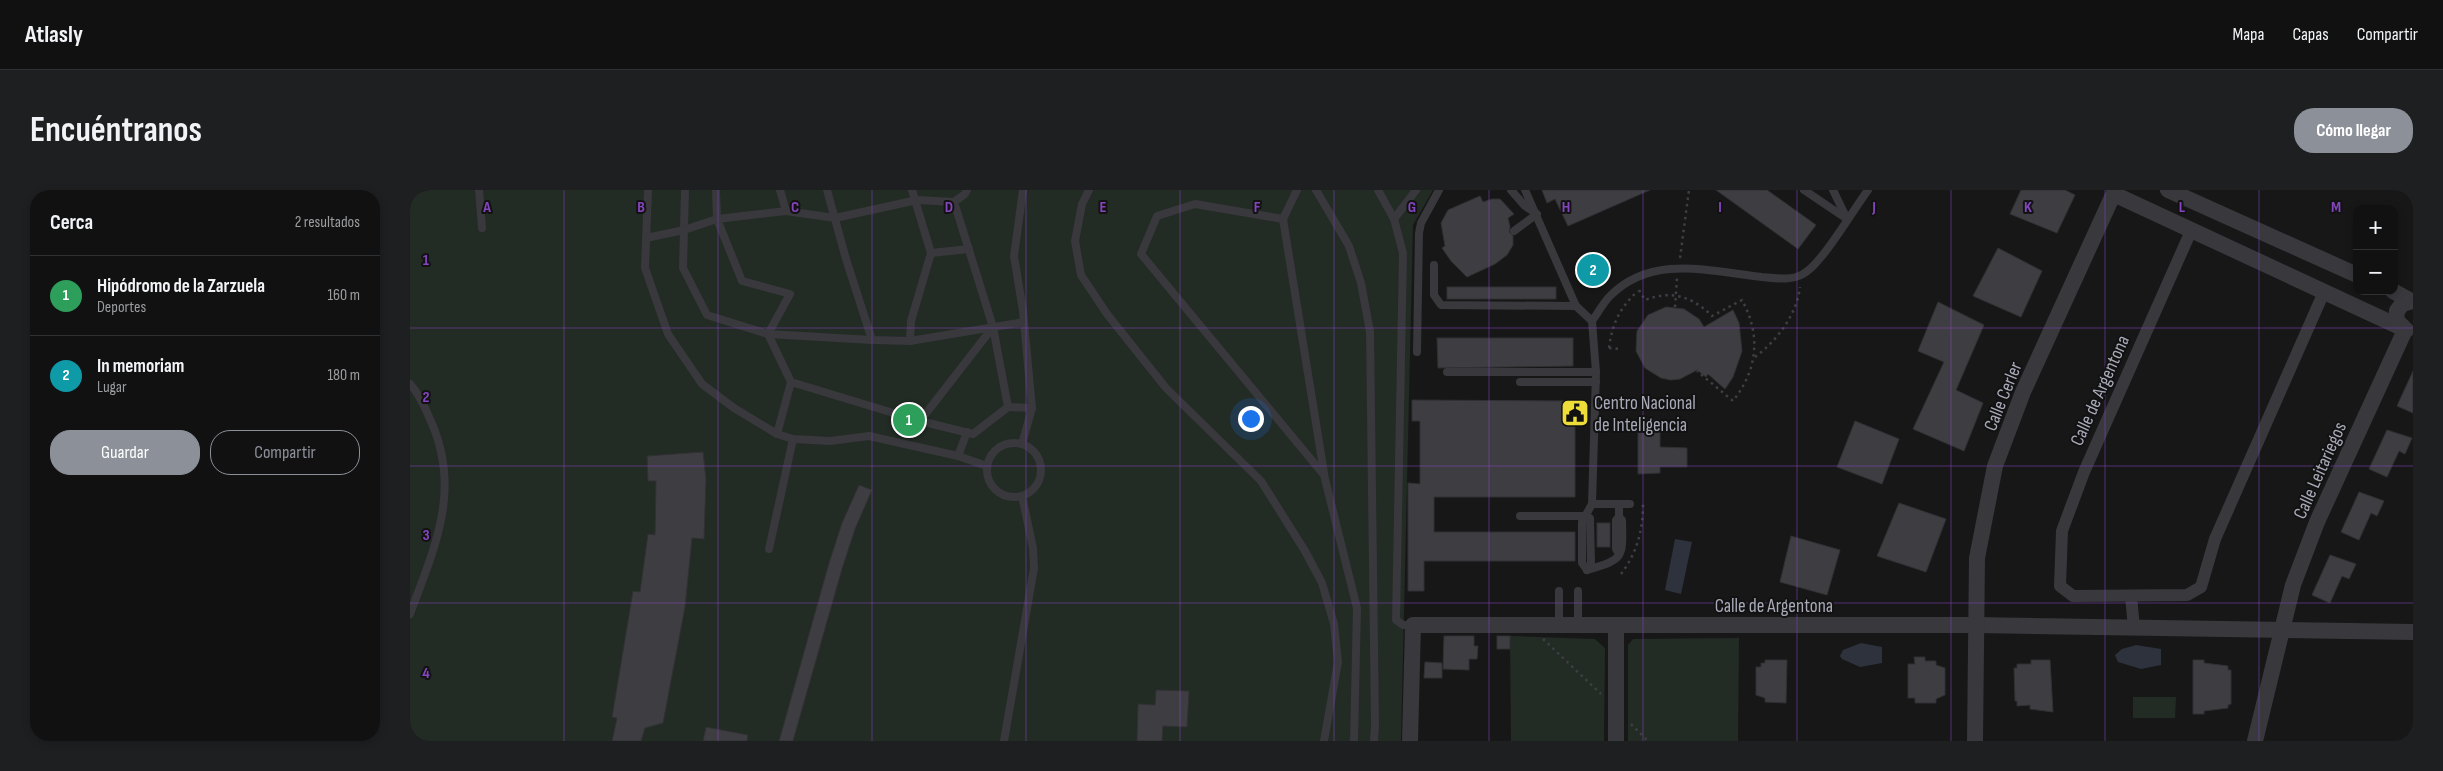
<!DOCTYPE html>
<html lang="es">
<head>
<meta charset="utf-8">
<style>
  :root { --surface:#111112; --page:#1e1f20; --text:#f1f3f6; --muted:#9c9d9f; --line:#303132; --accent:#8c9099 }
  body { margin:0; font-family:"Sofia Sans Condensed",sans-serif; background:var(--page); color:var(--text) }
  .controls { position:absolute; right:15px; top:15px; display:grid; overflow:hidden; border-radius:10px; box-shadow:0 2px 8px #0003 }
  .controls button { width:45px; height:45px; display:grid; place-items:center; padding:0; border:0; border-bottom:1px solid var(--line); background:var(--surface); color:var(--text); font:25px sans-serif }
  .you { position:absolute; left:840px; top:228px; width:18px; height:18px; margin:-12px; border:4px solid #fff; border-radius:50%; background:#1a73e8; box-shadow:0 0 0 8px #1a73e833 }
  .badge { display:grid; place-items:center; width:32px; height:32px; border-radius:50%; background:var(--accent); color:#fff; font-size:16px; font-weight:700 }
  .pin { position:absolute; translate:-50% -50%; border:2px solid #fff; box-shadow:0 1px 5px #0006 }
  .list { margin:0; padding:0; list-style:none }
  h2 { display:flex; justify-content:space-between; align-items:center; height:65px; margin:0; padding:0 20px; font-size:21px }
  h2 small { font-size:16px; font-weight:400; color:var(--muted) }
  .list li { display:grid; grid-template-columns:32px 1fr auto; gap:15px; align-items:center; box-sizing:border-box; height:80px; padding:0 20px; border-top:1px solid var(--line) }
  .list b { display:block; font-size:19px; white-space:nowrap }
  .list p { margin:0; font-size:16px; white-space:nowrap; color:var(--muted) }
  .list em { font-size:16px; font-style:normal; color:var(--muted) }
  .actions { display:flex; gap:10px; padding:15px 20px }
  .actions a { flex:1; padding:11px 0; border:1px solid var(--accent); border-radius:20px; text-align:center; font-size:18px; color:var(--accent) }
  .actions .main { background:var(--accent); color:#fff }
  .map { position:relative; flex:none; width:2003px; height:551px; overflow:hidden; border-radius:20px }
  header { display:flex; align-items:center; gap:30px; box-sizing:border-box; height:70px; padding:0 25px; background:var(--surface); border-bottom:1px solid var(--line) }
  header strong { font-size:24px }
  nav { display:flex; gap:28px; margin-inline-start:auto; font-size:18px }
  .intro { display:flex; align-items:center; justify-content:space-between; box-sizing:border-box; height:120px; padding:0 30px }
  h1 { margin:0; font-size:35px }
  .button { padding:12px 22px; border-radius:20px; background:var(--accent); color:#fff; font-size:18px; font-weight:700 }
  main { display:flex; gap:30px; padding:0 30px }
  aside { flex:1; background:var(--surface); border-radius:20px; box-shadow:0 2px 8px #0003 }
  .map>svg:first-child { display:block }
  .green { fill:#232b25 }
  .water { fill:#2d323c }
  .building { fill:#3e3e42; stroke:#313134 }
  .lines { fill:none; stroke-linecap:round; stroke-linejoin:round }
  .path { stroke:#3e3e44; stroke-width:2.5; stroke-dasharray:2.5 4; stroke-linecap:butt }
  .service { stroke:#38383d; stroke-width:8 }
  .pedestrian { stroke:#38383d; stroke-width:12 }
  .minor { stroke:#38383d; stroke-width:16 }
  .grid { fill:none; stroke:#8445be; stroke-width:1; stroke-opacity:0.55 }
  .labels { text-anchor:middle; stroke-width:4; stroke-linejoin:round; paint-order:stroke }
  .street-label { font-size:19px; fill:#a9aab8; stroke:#121213 }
  .poi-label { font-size:19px; fill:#a9aab8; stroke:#121213; text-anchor:start }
  .grid-label { font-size:16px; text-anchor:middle; font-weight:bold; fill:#8445be; stroke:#121213; stroke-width:4; stroke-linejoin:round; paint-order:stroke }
</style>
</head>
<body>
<header>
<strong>Atlasly</strong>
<nav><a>Mapa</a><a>Capas</a><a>Compartir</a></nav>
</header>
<div class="intro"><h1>Encuéntranos</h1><a class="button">Cómo llegar</a></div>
<main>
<aside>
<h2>Cerca<small>2 resultados</small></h2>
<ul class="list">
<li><span class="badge" style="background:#2e9e5b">1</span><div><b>Hipódromo de la Zarzuela</b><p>Deportes</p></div><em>160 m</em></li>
<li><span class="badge" style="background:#0f9aa8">2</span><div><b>In memoriam</b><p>Lugar</p></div><em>180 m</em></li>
</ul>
<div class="actions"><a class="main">Guardar</a><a>Compartir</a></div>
</aside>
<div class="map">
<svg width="2003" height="551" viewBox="0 0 2003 551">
  <rect width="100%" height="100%" fill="#171718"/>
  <!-- green -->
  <g class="green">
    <path d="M0 0H1023L1003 35 991 551H0Z"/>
    <path d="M1100 446 1185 449 1195 458 1194 551H1101Z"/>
    <path d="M1329 448 1328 551H1218V455L1223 449Z"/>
    <path d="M1723 507H1766L1765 528H1723Z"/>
  </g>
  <!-- water -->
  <g class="water">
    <path d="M1265 349 1282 352 1271 404 1255 400Z"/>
    <path d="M1451 453 1472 457V473L1450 477 1432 469 1430 466 1433 460Z"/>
    <path d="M1726 455 1751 459V475L1731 479 1708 472 1705 465 1712 459Z"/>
  </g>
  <!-- building -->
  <g class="building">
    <path d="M1132 0H1240L1158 36 1145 9 1137 13Z"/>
    <path d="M1306 0H1357L1406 35 1388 59Z"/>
    <path d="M1611 0H1655L1665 5 1647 43 1600 24Z"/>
    <path d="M1070 6 1073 12 1082 9H1090L1104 24 1098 28 1100 37 1099 42 1103 46V55L1097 65 1085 74 1057 87 1041 71 1032 58 1035 56 1031 33 1038 20Z"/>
    <path d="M1588 58 1632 81 1611 127 1563 106Z"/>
    <rect x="1037" y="97" width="109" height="12"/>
    <path d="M1528 112 1574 135 1546 200 1573 213 1554 261 1503 239 1534 172 1508 161Z"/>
    <path d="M1256 117 1274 119 1289 129 1294 137 1323 120 1329 133 1332 161 1323 187 1315 199 1298 184 1296 187 1287 180 1270 189 1261 190 1251 188 1235 178 1226 161 1227 141 1238 125Z"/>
    <path d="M1027 148H1163V176L1028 178Z"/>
    <path d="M2003 181V223L1987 216Z"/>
    <path d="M1002 210 1165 211V307H1024V342H1165V371H1014V401H998V293L1010 294V231H1002Z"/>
    <path d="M1228 230H1250V257L1277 258V277H1250V283L1228 284Z"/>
    <path d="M1445 231 1489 249 1472 294 1427 277Z"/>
    <path d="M1977 240 2002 248 1995 264 1989 261 1977 287 1959 279Z"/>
    <path d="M293 262 296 289 294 349 282 348 275 417 253 533 235 538 231 551H202L207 528 202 527 223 401 230 402 238 344 245 345 246 291H238L237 266Z"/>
    <path d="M449 295 462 300 445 339 432 379 383 551H369L419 373 432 333Z"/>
    <path d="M1949 302 1974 311 1967 326 1961 323 1949 350 1931 342Z"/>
    <path d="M1489 313 1536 329 1516 382 1467 366Z"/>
    <rect x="1187" y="333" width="13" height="24"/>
    <path d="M1381 346 1430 360 1417 405 1370 392Z"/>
    <path d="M1920 365 1946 374 1939 389 1932 386 1920 413 1902 405Z"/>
    <path d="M1034 446H1064V456H1068L1067 469H1059V480L1033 479Z"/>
    <rect x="1087" y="446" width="13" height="13"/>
    <path d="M1504 467H1515V471H1526V475L1535 478V505L1526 509V513H1505V508H1498V474H1505Z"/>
    <path d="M1355 470H1377L1376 513 1355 512V508L1346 505V477H1351V473H1355Z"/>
    <path d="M1621 470H1640L1643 522 1620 519V515L1607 516V511H1605L1604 478H1607V474H1621Z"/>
    <path d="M1783 470H1794V473L1818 476V480H1821V514L1818 515V518L1794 521V524H1783Z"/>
    <path d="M1015 472 1032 473V488H1014Z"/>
    <path d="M746 500 779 501 777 537 753 536 752 551H727L728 514 745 515Z"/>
    <path d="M296 537 338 545 337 551H293Z"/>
  </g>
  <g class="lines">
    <!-- path -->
    <g class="path">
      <path d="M1270 68 1279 0"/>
      <path d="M1184 81 1193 98"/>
      <path d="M1229 100 1235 110C1261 100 1282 106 1302 126L1332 110C1351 145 1348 179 1323 211L1287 181"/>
      <path d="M1265 117 1267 88"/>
      <path d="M1199 158C1202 134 1210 117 1228 101"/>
      <path d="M1199 158 1210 159"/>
      <path d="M1345 167C1367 151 1387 124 1390 97"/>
      <path d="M1211 384C1227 363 1233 340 1233 314"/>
      <path d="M1133 449 1191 504"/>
      <path d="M1221 534 1238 551"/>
    </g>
    <!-- service -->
    <g class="service">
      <path d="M69 0 72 38"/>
      <path d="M238 0 235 78 258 144 292 194 324 218 367 244 383 249 420 251 459 246 548 266 577 276"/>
      <path d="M275 0 273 78 297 125 358 144 380 104 332 91 307 29 306 0"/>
      <path d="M417 0 436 69 462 150 500 151 501 131 521 63 502 0"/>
      <path d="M679 0 672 14 665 51 671 85 697 124 756 198 851 291 895 361 912 393 924 434 928 472 914 551"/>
      <path d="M887 0 873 29 785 14 747 26 731 64 914 285 947 418 944 551"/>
      <path d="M906 0 939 56 951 93 960 142 965 535 964 551"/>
      <path d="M968 0 984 29 993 63 986 430 993 435H1003"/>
      <path d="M1101 0 1115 16 1127 24 1104 41"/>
      <path d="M1115 0 1166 116 1182 131 1186 182 1182 314 1172 332V373L1177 380"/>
      <path d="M1394 0 1437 29"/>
      <path d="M1423 0 1437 29"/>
      <path d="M376 21 425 28 507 10 544 12 555 4 557 0"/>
      <path d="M873 29 914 283"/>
      <path d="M984 29 1006 0"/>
      <path d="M236 48 274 40 307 29 376 21 370 0"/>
      <path d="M521 63 559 59"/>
      <path d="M1024 75V105L1031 115 1166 116"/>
      <path d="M1182 131C1188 123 1193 113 1200 106 1242 64 1299 81 1352 87 1364 88 1382 91 1393 84 1412 74 1443 20 1458 0"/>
      <path d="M462 150 358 144 381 192 510 231 583 137 544 12"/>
      <path d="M500 151 614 132"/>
      <path d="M1007 162 1009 43 1011 33 1029 0"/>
      <path d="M1037 182H1186"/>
      <path d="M1110 192H1186"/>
      <path d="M0 194C9 204 14 215 19 227 53 298 25 356 0 424"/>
      <path d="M598 217 622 218"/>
      <path d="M510 231 563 244 598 217 583 137"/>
      <path d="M367 244 381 192"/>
      <circle cx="604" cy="280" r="27"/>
      <path d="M612 254 622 218 613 121 604 66 613 0"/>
      <path d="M548 266 557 242"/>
      <path d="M1182 314H1220"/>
      <path d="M1110 326H1176L1180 328 1181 373 1177 380"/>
      <path d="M1209 327 1206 330V359L1209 364"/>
      <path d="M359 359 383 249"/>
      <path d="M1177 380C1214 369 1213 369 1212 330L1209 327V314"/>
      <path d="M1149 401V435"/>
      <path d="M1168 401V435"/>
      <path d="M594 551 624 378 623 358 612 306"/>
    </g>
    <!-- pedestrian -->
    <g class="pedestrian">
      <path d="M1781 41 1674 282 1652 341 1650 396 1663 406 1777 405 1791 397 1805 349 1914 102"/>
      <path d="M1721 406 1724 438"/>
    </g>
    <!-- minor -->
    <g class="minor">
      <path d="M1758 0 1947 85"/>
      <path d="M1708 6 1992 138"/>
      <path d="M1983 101 2001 111"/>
      <path d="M1996 140 1986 130 1987 121 1992 114 2003 111"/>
      <path d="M1000 551 1003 435H1566L2003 442"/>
      <path d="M1206 551V435"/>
      <path d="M1565 551 1567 368 1585 276 1613 202 1703 5"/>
      <path d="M1845 551 1883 395 1907 332 1995 140"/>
    </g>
  </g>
  <!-- grid -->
  <path class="grid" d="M154 0V551M308 0V551M462 0V551M616 0V551M770 0V551M924 0V551M1079 0V551M1233 0V551M1387 0V551M1541 0V551M1695 0V551M1849 0V551M0 138H2003M0 276H2003M0 413H2003"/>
  <!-- icons -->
  <defs>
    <symbol id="civic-square" viewBox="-11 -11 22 22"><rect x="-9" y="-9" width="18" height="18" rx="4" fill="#eedc39" stroke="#121213"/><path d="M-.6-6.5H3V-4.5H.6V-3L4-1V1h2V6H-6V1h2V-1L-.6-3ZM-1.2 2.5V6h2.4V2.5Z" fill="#111"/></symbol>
  </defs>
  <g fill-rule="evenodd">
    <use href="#civic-square" x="1149" y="207" width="32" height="32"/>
  </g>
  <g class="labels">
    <!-- street labels -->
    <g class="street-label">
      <text transform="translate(1689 200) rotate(-66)" y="7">Calle de Argentona</text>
      <text transform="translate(1592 206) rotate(-68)" y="7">Calle Cerler</text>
      <text transform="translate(1909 280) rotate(-66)" y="7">Calle Leitariegos</text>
      <text x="1364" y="422">Calle de Argentona</text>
    </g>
    <!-- poi labels -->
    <g class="poi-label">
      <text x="1184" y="219">Centro Nacional<tspan x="1184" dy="22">de Inteligencia</tspan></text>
    </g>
  </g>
  <g class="grid-label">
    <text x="77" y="22">A</text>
    <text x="231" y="22">B</text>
    <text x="385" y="22">C</text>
    <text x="539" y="22">D</text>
    <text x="693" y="22">E</text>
    <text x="847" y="22">F</text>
    <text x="1002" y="22">G</text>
    <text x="1156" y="22">H</text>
    <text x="1310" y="22">I</text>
    <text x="1464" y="22">J</text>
    <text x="1618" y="22">K</text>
    <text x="1772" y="22">L</text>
    <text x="1926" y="22">M</text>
    <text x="16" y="75">1</text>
    <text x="16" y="212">2</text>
    <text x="16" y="350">3</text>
    <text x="16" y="488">4</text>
  </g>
</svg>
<div class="controls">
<button>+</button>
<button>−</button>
</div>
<div class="you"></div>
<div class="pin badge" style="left:499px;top:230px;background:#2e9e5b">1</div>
<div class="pin badge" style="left:1183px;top:80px;background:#0f9aa8">2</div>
</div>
</main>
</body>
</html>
